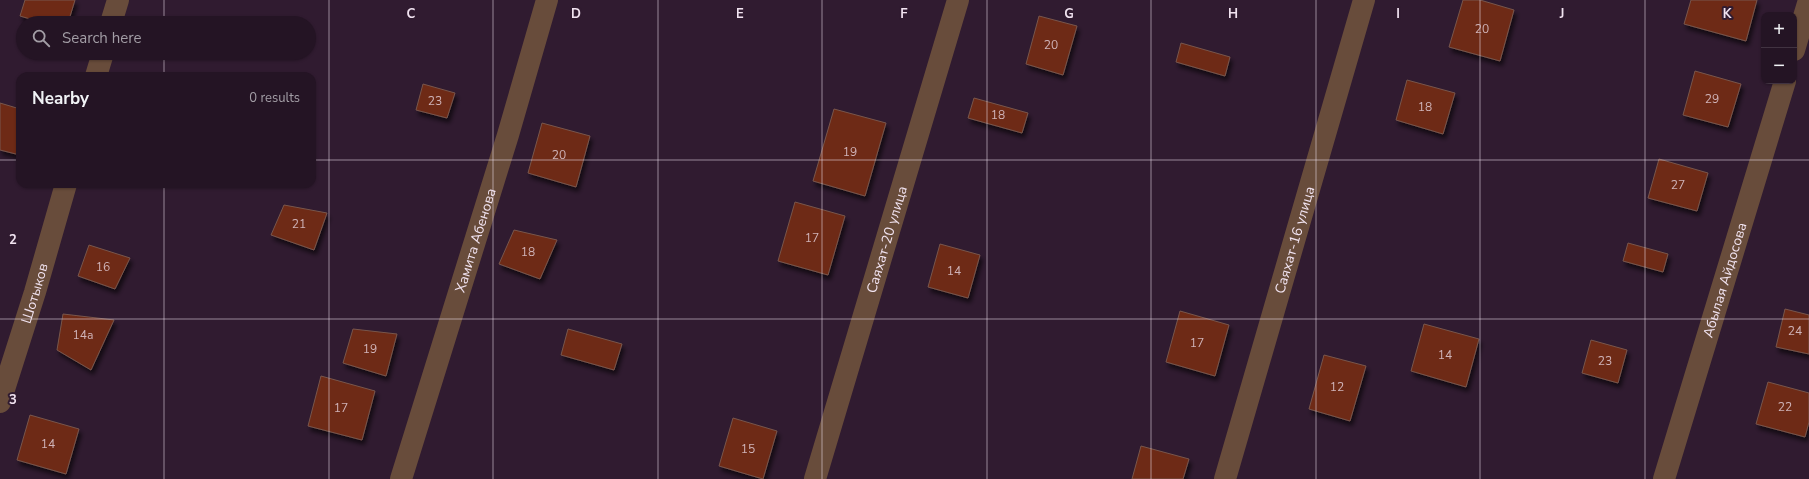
<!DOCTYPE html>
<html lang="en">
<head>
<meta charset="utf-8">
<style>
  :root { --surface:#241424; --page:#302131; --text:#f1f3f6; --muted:#a39ea6; --line:#413341 }
  body { margin:0; font-family:"Nunito Sans",sans-serif; background:var(--page); color:var(--text) }
  .controls { position:absolute; right:12px; top:12px; display:grid; overflow:hidden; border-radius:8px; box-shadow:0 1px 3px #0004 }
  .controls button { width:36px; height:36px; display:grid; place-items:center; padding:0; border:0; border-bottom:1px solid var(--line); background:var(--surface); color:var(--text); font:20px sans-serif }
  .list { margin:0; padding:0; list-style:none }
  h2 { display:flex; justify-content:space-between; align-items:center; height:52px; margin:0; padding:0 16px; font-size:17px }
  h2 small { font-size:13px; font-weight:400; color:var(--muted) }
  .icon { flex:none; width:22px; height:22px; fill:none; stroke:currentColor; stroke-width:2; stroke-linecap:round; stroke-linejoin:round }
  .map { position:relative; flex:none; width:1809px; height:479px; overflow:hidden }
  .search { position:absolute; background:var(--surface); box-shadow:0 1px 3px #0004; left:16px; top:16px; width:300px; height:44px; display:flex; align-items:center; gap:10px; box-sizing:border-box; padding:0 14px; border-radius:22px; color:var(--muted); font-size:15px }
  .panel { position:absolute; background:var(--surface); box-shadow:0 1px 3px #0004; left:16px; top:72px; width:300px; height:116px; border-radius:12px }
  .map>svg:first-child { display:block }
  .building { fill:#6e2915; stroke:#78564c; filter:url(#shadow) }
  .lines { fill:none; stroke-linecap:round; stroke-linejoin:round }
  .street { stroke:#684c3b; stroke-width:22 }
  .grid { fill:none; stroke:#f1e3f0; stroke-width:1; stroke-opacity:0.55 }
  .labels { text-anchor:middle; stroke-width:4; stroke-linejoin:round; paint-order:stroke }
  .number-label { font-size:12px; fill:#d0b4b9 }
  .street-label { font-size:14px; fill:#f1e3f0; stroke:#301b30 }
  .grid-label { font-size:13px; text-anchor:middle; font-weight:bold; fill:#f1e3f0; stroke:#301b30; stroke-width:4; stroke-linejoin:round; paint-order:stroke }
</style>
</head>
<body>
<div class="map">
<svg width="1809" height="479" viewBox="0 0 1809 479">
  <defs>
    <filter id="shadow"><feDropShadow dx="2.5" dy="4.5" stdDeviation="2" flood-color="#0009"/></filter>
  </defs>
  <rect width="100%" height="100%" fill="#301b30"/>
  <!-- building -->
  <g class="building">
    <path d="M25 0H75L68 23H44L20 16Z"/>
    <path d="M1463 0H1480L1514 10 1500 61 1449 47Z"/>
    <path d="M1691 0H1757L1746 41 1684 24Z"/>
    <path d="M1039 16 1077 26 1063 75 1026 64Z"/>
    <path d="M1181 43 1230 57 1225 76 1176 62Z"/>
    <path d="M1695 71 1741 84 1728 127 1683 115Z"/>
    <path d="M1407 80 1455 93 1443 134 1396 120Z"/>
    <path d="M423 84 455 93 447 118 416 110Z"/>
    <path d="M974 98 1028 113 1022 133 968 118Z"/>
    <path d="M0 103 20 109V155L0 150Z"/>
    <path d="M834 109 886 123 865 196 813 181Z"/>
    <path d="M542 123 590 136 576 187 528 173Z"/>
    <path d="M1659 159 1708 173 1697 211 1648 198Z"/>
    <path d="M795 202 845 216 828 275 778 261Z"/>
    <path d="M284 205 327 213 314 250 271 235Z"/>
    <path d="M514 230 557 240 540 279 499 264Z"/>
    <path d="M1628 243 1668 254 1663 272 1623 261Z"/>
    <path d="M940 244 980 255 968 298 928 287Z"/>
    <path d="M89 245 130 258 115 289 78 276Z"/>
    <path d="M1785 309 1809 315V354L1776 347Z"/>
    <path d="M1180 311 1229 325 1215 376 1166 362Z"/>
    <path d="M63 314 114 320 91 370 57 350Z"/>
    <path d="M1424 324 1479 339 1466 387 1411 371Z"/>
    <path d="M353 329 397 334 386 376 343 363Z"/>
    <path d="M568 329 622 344 614 370 561 355Z"/>
    <path d="M1591 340 1627 350 1618 383 1582 373Z"/>
    <path d="M1324 355 1366 366 1350 421 1309 409Z"/>
    <path d="M321 376 375 391 362 440 308 426Z"/>
    <path d="M1768 382 1809 393V422L1805 437 1756 424Z"/>
    <path d="M30 415 79 429 66 474 17 460Z"/>
    <path d="M733 418 777 431 763 479 719 466Z"/>
    <path d="M1141 446 1189 459 1183 479H1132Z"/>
  </g>
  <g class="lines">
    <!-- street -->
    <g class="street">
      <path d="M111 23 118 0"/>
      <path d="M1794 50 1809 0"/>
      <path d="M96 76 103 53"/>
      <path id="s1" d="M0 402 35 292 66 184"/>
      <path id="s2" d="M401 479 508 135 547 0"/>
      <path id="s3" d="M815 479 958 0"/>
      <path id="s4" d="M1225 479 1364 0"/>
      <path id="s5" d="M1664 479 1785 81"/>
    </g>
  </g>
  <!-- grid -->
  <path class="grid" d="M164 0V23M329 0V479M493 0V479M658 0V479M822 0V479M987 0V479M1151 0V479M1316 0V479M1480 0V479M1645 0V479M164 53V76M0 160H20M312 160H1809M164 184V479M0 319H1809"/>
  <g class="labels">
    <!-- number labels -->
    <g class="number-label">
      <text x="1482" y="33">20</text>
      <text x="1051" y="49">20</text>
      <text x="1712" y="103">29</text>
      <text x="435" y="105">23</text>
      <text x="1425" y="111">18</text>
      <text x="998" y="119">18</text>
      <text x="850" y="156">19</text>
      <text x="559" y="159">20</text>
      <text x="1678" y="189">27</text>
      <text x="299" y="228">21</text>
      <text x="812" y="242">17</text>
      <text x="528" y="256">18</text>
      <text x="103" y="271">16</text>
      <text x="954" y="275">14</text>
      <text x="1795" y="335">24</text>
      <text x="83" y="339">14а</text>
      <text x="1197" y="347">17</text>
      <text x="370" y="353">19</text>
      <text x="1445" y="359">14</text>
      <text x="1605" y="365">23</text>
      <text x="1337" y="391">12</text>
      <text x="1785" y="411">22</text>
      <text x="341" y="412">17</text>
      <text x="48" y="448">14</text>
      <text x="748" y="453">15</text>
    </g>
    <!-- street labels -->
    <g class="street-label">
      <text dy="5" stroke="none"><textPath href="#s4" startOffset="249">Саяхат-16 улица</textPath></text>
      <text dy="5" stroke="none"><textPath href="#s2" startOffset="250">Хамита Абенова</textPath></text>
      <text dy="5" stroke="none"><textPath href="#s3" startOffset="250">Саяхат-20 улица</textPath></text>
      <text dy="5" stroke="none"><textPath href="#s5" startOffset="208">Абылая Айдосова</textPath></text>
      <text dy="5" stroke="none"><textPath href="#s1" startOffset="114">Шотыков</textPath></text>
    </g>
  </g>
  <g class="grid-label">
    <text x="411" y="18">C</text>
    <text x="576" y="18">D</text>
    <text x="740" y="18">E</text>
    <text x="904" y="18">F</text>
    <text x="1069" y="18">G</text>
    <text x="1233" y="18">H</text>
    <text x="1398" y="18">I</text>
    <text x="1562" y="18">J</text>
    <text x="1727" y="18">K</text>
    <text x="13" y="244">2</text>
    <text x="13" y="404">3</text>
  </g>
</svg>
<div class="controls">
<button>+</button>
<button>−</button>
</div>
<div class="search"><svg class="icon" aria-label="search" viewBox="0 0 24 24"><circle cx="10" cy="10" r="6"/><path d="M15 15l6 6"/></svg>Search here</div>
<section class="panel">
<h2>Nearby<small>0 results</small></h2>
<ul class="list">
</ul>
</section>
</div>
</body>
</html>
